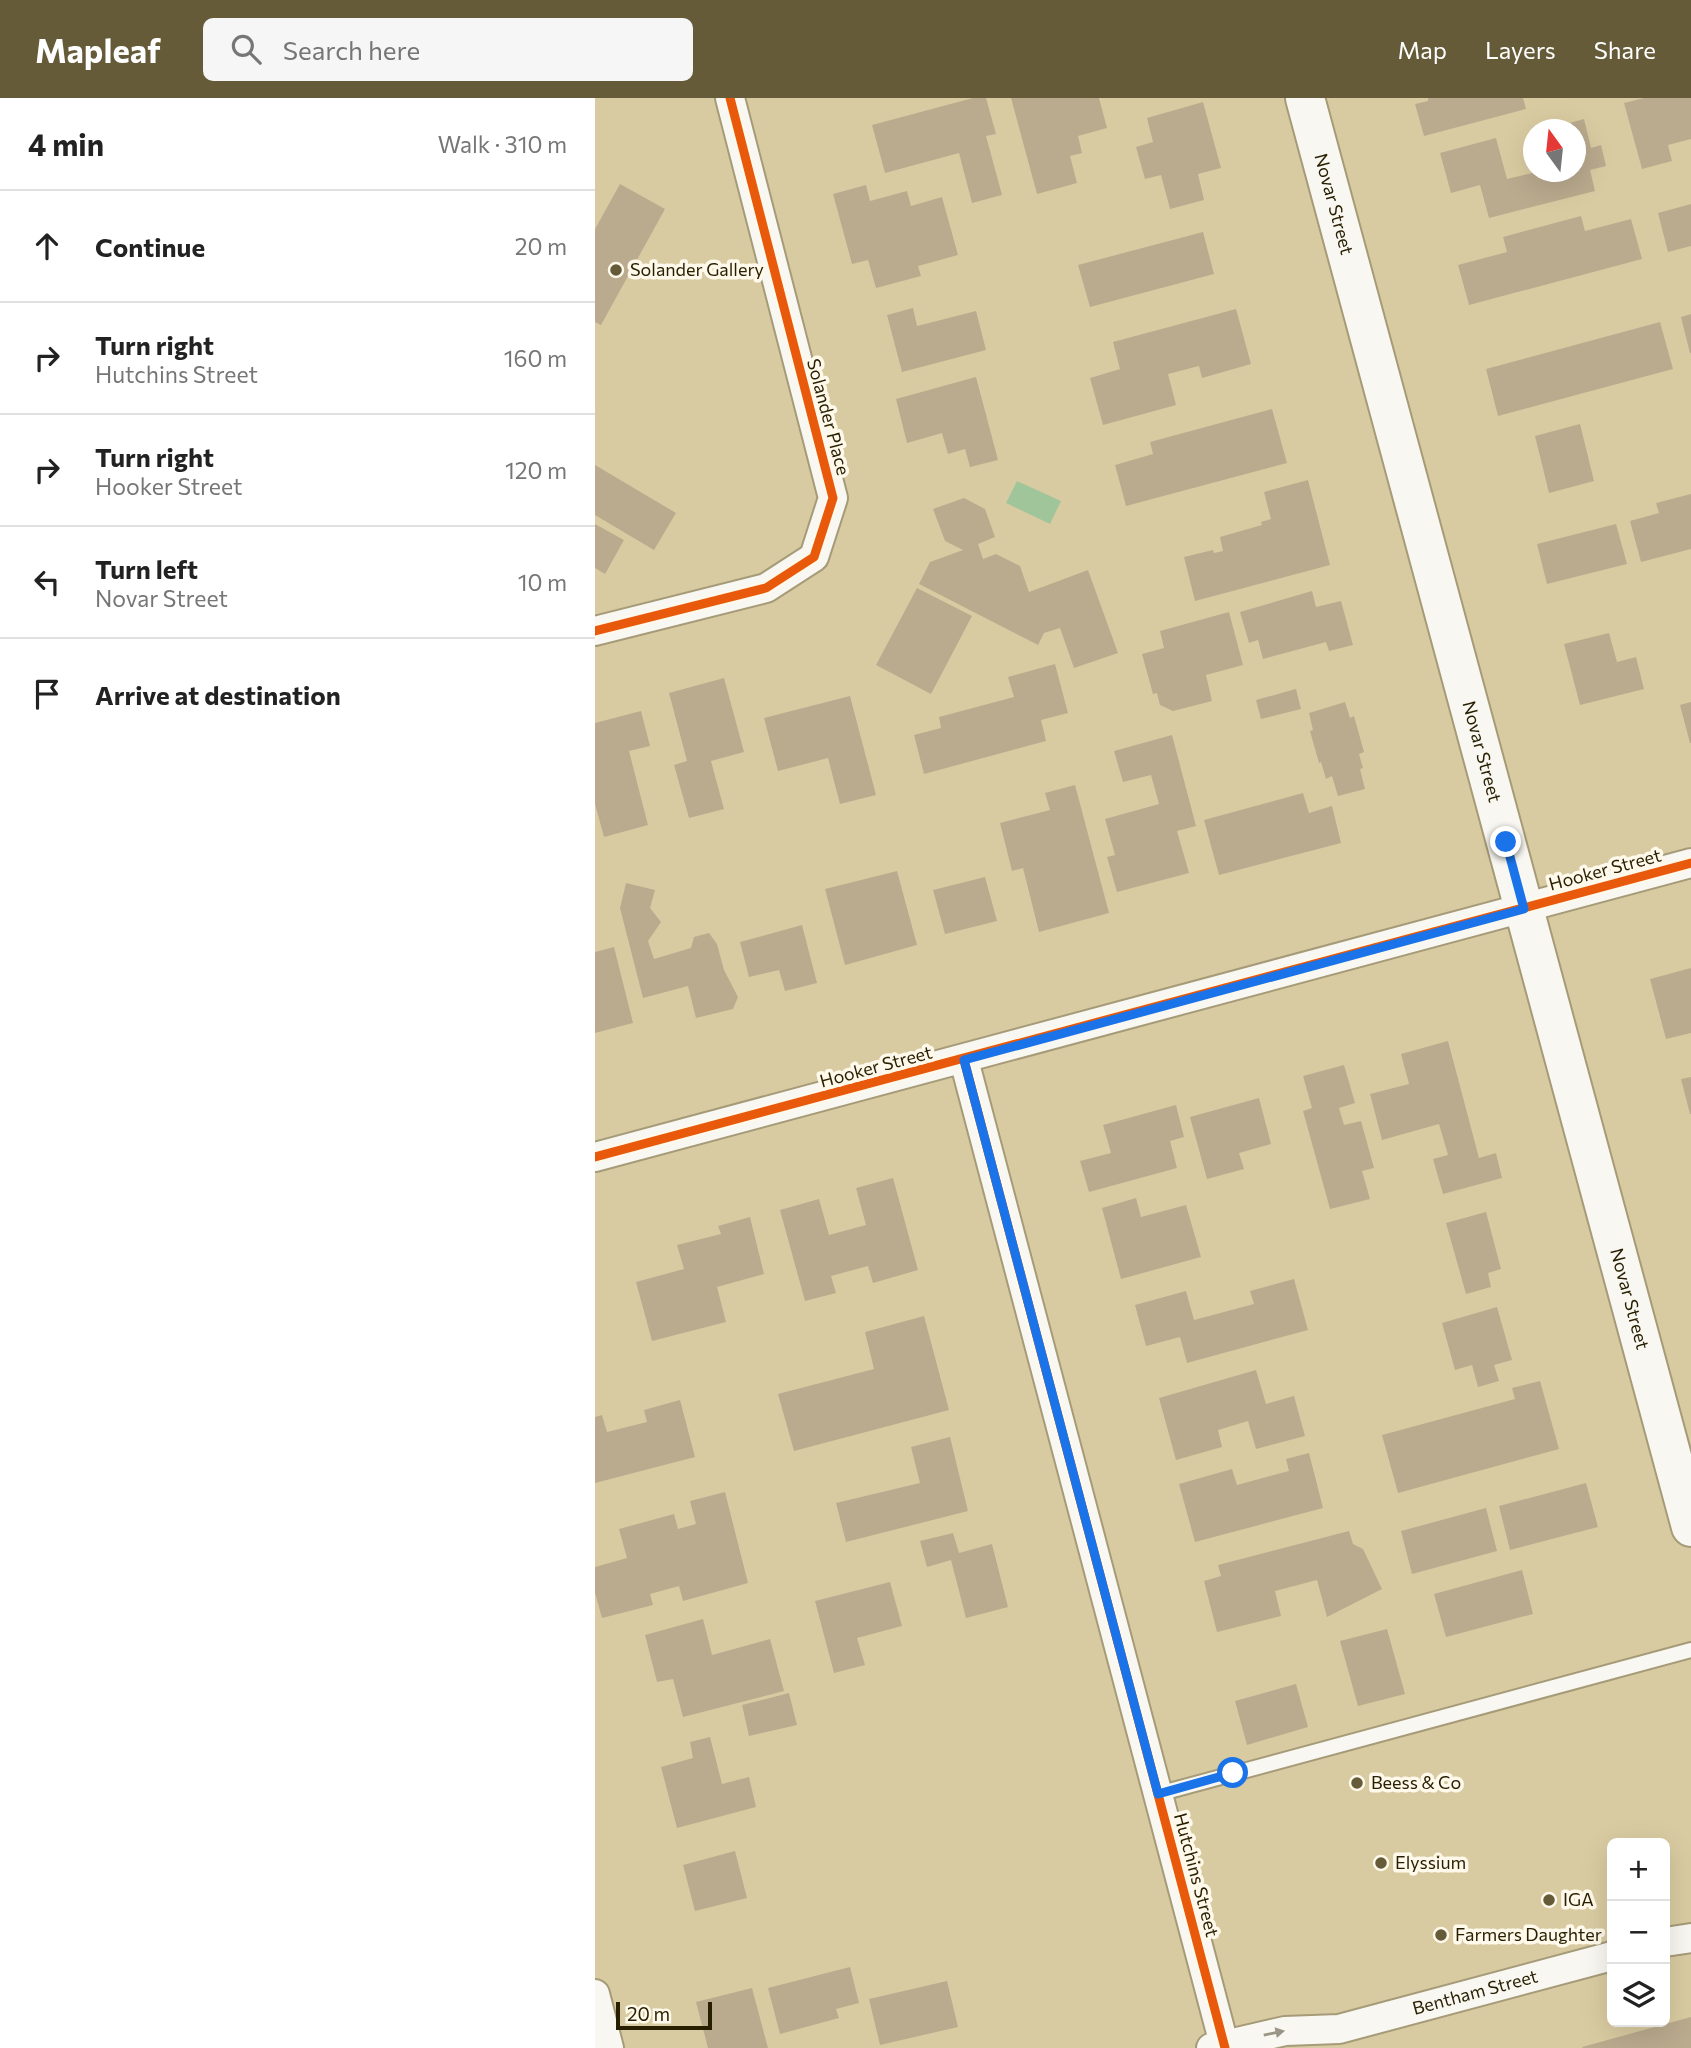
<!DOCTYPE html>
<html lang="en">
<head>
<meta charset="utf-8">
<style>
  :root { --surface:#fff; --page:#f6f6f6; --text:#222; --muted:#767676; --line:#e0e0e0; --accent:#665b38 }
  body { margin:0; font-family:Commissioner,sans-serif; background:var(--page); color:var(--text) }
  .controls { position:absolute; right:21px; bottom:21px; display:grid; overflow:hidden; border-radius:10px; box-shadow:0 7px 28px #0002 }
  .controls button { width:63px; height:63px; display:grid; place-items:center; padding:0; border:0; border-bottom:2px solid var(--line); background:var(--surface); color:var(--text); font:35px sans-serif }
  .compass { position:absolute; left:928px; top:21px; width:63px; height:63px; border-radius:50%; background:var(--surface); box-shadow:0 7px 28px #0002; rotate:345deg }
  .scale { position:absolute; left:21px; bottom:18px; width:96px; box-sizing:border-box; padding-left:7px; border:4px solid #281e00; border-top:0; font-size:19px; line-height:24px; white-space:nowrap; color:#281e00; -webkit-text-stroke:5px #fef9ea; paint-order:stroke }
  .stop { position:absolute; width:21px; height:21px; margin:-16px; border:5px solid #1a73e8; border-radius:50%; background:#fff }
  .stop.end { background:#1a73e8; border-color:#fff; box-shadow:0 2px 7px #0008 }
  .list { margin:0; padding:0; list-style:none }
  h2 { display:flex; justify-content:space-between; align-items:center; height:91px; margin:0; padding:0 28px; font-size:30px }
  h2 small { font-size:23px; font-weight:400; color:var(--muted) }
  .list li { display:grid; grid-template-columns:46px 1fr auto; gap:21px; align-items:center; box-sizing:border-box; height:112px; padding:0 28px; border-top:2px solid var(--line) }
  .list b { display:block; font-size:26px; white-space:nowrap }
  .list p { margin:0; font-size:23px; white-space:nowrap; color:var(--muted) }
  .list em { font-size:23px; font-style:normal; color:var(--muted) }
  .icon { flex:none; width:38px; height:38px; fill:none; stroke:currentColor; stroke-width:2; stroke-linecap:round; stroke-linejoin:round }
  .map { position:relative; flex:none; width:1096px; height:1950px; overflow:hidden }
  header { display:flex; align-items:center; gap:42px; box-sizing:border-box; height:98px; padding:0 35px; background:var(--accent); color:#fff }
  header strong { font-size:33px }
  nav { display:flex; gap:38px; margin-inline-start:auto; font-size:24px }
  .search { width:490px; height:63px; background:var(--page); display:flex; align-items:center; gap:18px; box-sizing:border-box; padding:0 24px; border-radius:10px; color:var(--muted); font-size:26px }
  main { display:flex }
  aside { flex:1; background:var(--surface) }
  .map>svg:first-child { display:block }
  .water { fill:#a1c59a }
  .building { fill:#baab8e }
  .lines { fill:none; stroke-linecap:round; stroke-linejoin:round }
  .service-casing { stroke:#a69b78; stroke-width:18 }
  .minor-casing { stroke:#a69b78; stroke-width:32 }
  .secondary-casing { stroke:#a69b78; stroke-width:42 }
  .service { stroke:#f9f7f1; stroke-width:14 }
  .minor { stroke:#f9f7f1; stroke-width:28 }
  .secondary { stroke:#f9f7f1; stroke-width:38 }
  .cycleway-casing { stroke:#fef9ea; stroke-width:13 }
  .cycleway { stroke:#e8590c; stroke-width:9 }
  .oneway { fill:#9b9585 }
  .route { stroke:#1a73e8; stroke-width:9 }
  .poi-dot { fill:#665b38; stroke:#fef9ea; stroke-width:2.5 }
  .labels { text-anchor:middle; stroke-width:7; stroke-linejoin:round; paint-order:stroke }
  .street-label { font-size:18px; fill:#281e00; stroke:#fef9ea }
  .poi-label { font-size:18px; fill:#281e00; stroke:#fef9ea; text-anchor:start }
</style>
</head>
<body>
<header>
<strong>Mapleaf</strong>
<div class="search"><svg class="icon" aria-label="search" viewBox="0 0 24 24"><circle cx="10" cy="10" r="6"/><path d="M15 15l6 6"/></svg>Search here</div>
<nav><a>Map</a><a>Layers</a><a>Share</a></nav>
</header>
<main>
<aside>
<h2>4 min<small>Walk · 310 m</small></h2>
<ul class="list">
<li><svg class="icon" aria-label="ahead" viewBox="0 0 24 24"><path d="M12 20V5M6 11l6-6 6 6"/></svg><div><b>Continue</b></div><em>20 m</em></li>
<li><svg class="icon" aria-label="right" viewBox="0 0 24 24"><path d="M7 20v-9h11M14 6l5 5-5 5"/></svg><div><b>Turn right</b><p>Hutchins Street</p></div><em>160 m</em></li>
<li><svg class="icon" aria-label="right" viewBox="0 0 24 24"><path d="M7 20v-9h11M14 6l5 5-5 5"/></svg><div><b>Turn right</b><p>Hooker Street</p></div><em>120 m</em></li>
<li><svg class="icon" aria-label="left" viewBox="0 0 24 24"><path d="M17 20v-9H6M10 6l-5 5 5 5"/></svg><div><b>Turn left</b><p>Novar Street</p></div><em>10 m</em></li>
<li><svg class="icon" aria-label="arrive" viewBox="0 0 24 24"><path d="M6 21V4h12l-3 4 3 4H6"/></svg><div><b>Arrive at destination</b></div></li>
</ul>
</aside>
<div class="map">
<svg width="1096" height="1950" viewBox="0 0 1096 1950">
  <rect width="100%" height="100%" fill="#d9cba1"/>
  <!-- water -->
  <path class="water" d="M422 383 466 403 455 426 411 405Z"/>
  <!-- building -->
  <g class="building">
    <path d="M378 0H391L401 36 391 38 407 97 377 105 364 55 290 75 277 27Z"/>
    <path d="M416 0H504L512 30 483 38 487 55 475 58 482 85 442 96Z"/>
    <path d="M833 0H928L931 11 829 38 820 6 833 3Z"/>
    <path d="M1049 0H1096V41L1073 47 1077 63 1047 71 1029 5Z"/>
    <path d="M608 4 626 70 603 76 609 102 575 111 566 77 550 81 541 49 558 44 552 20Z"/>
    <path d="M989 21 996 50 1006 47 1011 68 995 72 1000 93 894 120 885 87 856 95 845 55 901 40 912 81 942 74H981V32H961L960 29Z"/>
    <path d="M25 86 70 111 6 227 0 224V131Z"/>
    <path d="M271 87 275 103 312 93 316 108 347 99 363 157 323 168 326 178 281 190 273 162 257 166 238 96Z"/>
    <path d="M1096 106V148L1073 154 1063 115Z"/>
    <path d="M986 118 990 133 1036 121 1047 161 874 207 863 167 912 154 908 139Z"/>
    <path d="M608 134 619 176 495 209 483 167Z"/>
    <path d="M318 210 322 228 381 213 391 252 307 274 292 217Z"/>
    <path d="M641 211 656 266 607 280 604 268 573 276 581 307 508 327 495 280 525 271 518 244Z"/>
    <path d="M1096 216V255H1095L1086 219Z"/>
    <path d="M1065 224 1078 271 903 318 891 271Z"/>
    <path d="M381 279 403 362 375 369 370 351 353 356 347 335 312 345 301 301Z"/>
    <path d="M677 311 692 365 531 408 520 367 558 356 555 344Z"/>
    <path d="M985 326 999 383 954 395 940 338Z"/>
    <path d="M0 367 81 415 59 452 0 417Z"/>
    <path d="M713 382 735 467 600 503 589 459 618 452 619 455 628 453 625 439 667 427 666 424 676 421 669 394Z"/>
    <path d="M1096 396V451L1046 464 1035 423 1064 415 1061 405Z"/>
    <path d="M369 400 390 411 400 439 383 446 388 461 401 456 425 468 434 494 493 472 523 555 479 570 465 530 449 535 443 547 324 486 335 464 368 452 350 443 338 411Z"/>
    <path d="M0 426 29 442 10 476 0 470Z"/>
    <path d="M1021 426 1032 466 952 486 942 446Z"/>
    <path d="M322 490 377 518 336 596 281 567Z"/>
    <path d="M717 493 721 509 746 503 758 547 734 553 731 544 668 561 663 542 654 545 645 514Z"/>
    <path d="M634 514 648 567 611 577 617 603 578 613 565 607 562 595 558 596 547 556 569 550 565 533Z"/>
    <path d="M1014 535 1022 564 1041 559 1049 591 985 607 969 546Z"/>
    <path d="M460 566 473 615 446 622 451 643 329 676 319 637 346 630 344 619 419 599 413 579Z"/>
    <path d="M129 580 149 654 116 663 129 711 94 720 79 667 92 663 74 595Z"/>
    <path d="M701 591 706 611 666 621 661 602Z"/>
    <path d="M255 598 281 697 245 706 233 660 183 673 169 620Z"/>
    <path d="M750 604 755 620 759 618 769 654 764 656 768 670 765 671 770 691 743 698 737 678 731 681 726 664 724 665 715 633 718 632 714 615Z"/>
    <path d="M1096 604V645H1095L1085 607Z"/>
    <path d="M46 613 55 648 34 653 53 727 9 739 0 706V625Z"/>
    <path d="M577 637 601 728 582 733 594 775 522 794 512 759 520 757 510 721 564 706 556 677 528 684 519 653Z"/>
    <path d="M480 687 514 815 444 834 428 770 417 773 405 725 455 712 450 695Z"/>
    <path d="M708 695 714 715 737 708 746 745 624 777 609 722Z"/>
    <path d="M302 773 322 847 250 867 230 791Z"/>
    <path d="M390 779 402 823 350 836 338 792Z"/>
    <path d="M31 785 60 792 55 810 66 824 53 843 59 861 96 850 99 839 114 835 122 846 129 872 143 899 138 911 101 920 93 888 48 900 25 810Z"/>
    <path d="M207 827 222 885 190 893 184 872 154 879 145 844Z"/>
    <path d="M19 849 38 925 0 935V854Z"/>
    <path d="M1096 870V935L1071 941 1055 881Z"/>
    <path d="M853 943 884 1060 901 1055 907 1080 848 1096 838 1061 853 1057 844 1026 787 1042 775 996 814 986 806 956Z"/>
    <path d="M749 967 760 1005 744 1010 749 1027 766 1023 779 1070 767 1073 775 1101 735 1111 708 1013 717 1010 708 978Z"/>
    <path d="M1096 979V1016H1095L1086 981Z"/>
    <path d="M664 1000 676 1046 644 1055 649 1071 612 1081 595 1019Z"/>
    <path d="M581 1007 589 1039 575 1043 582 1070 494 1094 485 1063 516 1055 508 1027Z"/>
    <path d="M298 1080 323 1172 278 1185 273 1168 236 1178 241 1195 210 1203 185 1112 224 1101 234 1137 271 1127 261 1090Z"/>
    <path d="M541 1100 546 1119 591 1107 606 1159 526 1181 507 1110Z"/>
    <path d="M891 1114 906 1171 893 1175 896 1189 871 1196 851 1125Z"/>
    <path d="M155 1119 169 1176 122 1189 131 1224 57 1243 41 1184 89 1171 82 1147 126 1136 123 1128Z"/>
    <path d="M699 1181 713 1232 592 1265 585 1239 551 1248 540 1207 591 1193 599 1222 659 1206 655 1193Z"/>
    <path d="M902 1209 917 1262 899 1267 904 1283 883 1289 877 1267 860 1272 847 1225Z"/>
    <path d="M329 1218 354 1312 199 1353 183 1296 279 1271 270 1234Z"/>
    <path d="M661 1272 671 1306 699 1298 710 1338 661 1351 653 1323 623 1332 627 1349 581 1362 564 1300Z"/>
    <path d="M945 1283 964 1351 803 1395 787 1337 920 1301 917 1290Z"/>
    <path d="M85 1302 100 1359 0 1385V1319L7 1317 12 1334 52 1324 49 1312Z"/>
    <path d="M355 1339 373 1413 251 1444 241 1405 325 1385 316 1349Z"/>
    <path d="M714 1355 728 1410 600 1444 584 1386 637 1371 642 1387 694 1373 691 1361Z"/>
    <path d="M991 1385 1003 1429 915 1452 904 1408Z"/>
    <path d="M130 1394 153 1485 88 1503 84 1488 55 1496 58 1507 7 1520 0 1495V1469L32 1460 24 1431 79 1416 83 1431 101 1426 95 1403Z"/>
    <path d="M891 1410 902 1453 817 1476 806 1433Z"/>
    <path d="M754 1433 758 1446 768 1451 787 1491 732 1519 722 1482 680 1493 686 1518 622 1534 609 1483 626 1478 623 1467Z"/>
    <path d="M358 1435 364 1455 397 1446 413 1509 371 1520 356 1462 332 1469 325 1443Z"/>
    <path d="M927 1472 938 1516 851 1539 839 1496Z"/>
    <path d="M295 1484 307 1528 262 1540 270 1567 239 1575 220 1503Z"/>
    <path d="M108 1521 117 1557 175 1541 189 1593 88 1619 78 1581 62 1584 50 1537Z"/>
    <path d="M792 1531 810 1596 763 1608 745 1543Z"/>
    <path d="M701 1586 713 1629 652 1647 640 1603Z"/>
    <path d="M194 1595 202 1627 154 1638 147 1607Z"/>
    <path d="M115 1639 127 1686 154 1679 161 1709 82 1730 66 1669 98 1660 95 1644Z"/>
    <path d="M140 1753 152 1800 100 1813 88 1767Z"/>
    <path d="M255 1869 264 1905 241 1911 244 1920 185 1936 173 1890Z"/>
    <path d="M352 1883 363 1929 285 1947 274 1901Z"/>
    <path d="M157 1890 173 1950H113L101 1904Z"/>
    <path d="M1096 1919V1950H988L987 1949Z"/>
  </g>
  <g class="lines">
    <defs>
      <path id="service" d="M563 1696 1096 1552"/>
      <g id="minor">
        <path d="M0 533 171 490 219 459 238 400 135 0"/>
        <path d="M369 962 630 1950"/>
        <path d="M0 1059 1096 765"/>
        <path d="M1070 1844 1096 1840"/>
        <path d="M0 1896 14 1950"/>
        <path id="s1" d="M616 1950 690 1933 744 1931 1017 1858"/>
      </g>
      <g id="secondary">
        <path id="s2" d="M710 0 1096 1429"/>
      </g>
    </defs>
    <!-- service casing -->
    <use href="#service" class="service-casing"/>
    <!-- minor casing -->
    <use href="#minor" class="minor-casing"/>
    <!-- secondary casing -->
    <use href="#secondary" class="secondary-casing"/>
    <!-- service -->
    <use href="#service" class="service"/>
    <!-- minor -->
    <use href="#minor" class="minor"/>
    <!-- secondary -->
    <use href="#secondary" class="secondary"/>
    <defs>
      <g id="cycleway">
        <path d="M0 533 171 490 219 459 238 400 135 0"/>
        <path d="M369 962 630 1950"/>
        <path d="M0 1059 1096 765"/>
      </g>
    </defs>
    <!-- cycleway casing -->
    <use href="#cycleway" class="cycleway-casing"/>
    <!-- cycleway -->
    <use href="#cycleway" class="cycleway"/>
  </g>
  <!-- one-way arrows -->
  <defs><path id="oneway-solid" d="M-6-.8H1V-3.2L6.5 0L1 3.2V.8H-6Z" transform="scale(1.75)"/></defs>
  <use class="oneway" href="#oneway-solid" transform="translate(679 1935) rotate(-12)"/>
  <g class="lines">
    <!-- route -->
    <path class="route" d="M638 1675 563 1696 369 962 929 811 911 744"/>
  </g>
  <!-- markers -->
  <g class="poi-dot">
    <circle cx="21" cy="172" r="7"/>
    <circle cx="762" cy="1685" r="7"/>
    <circle cx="786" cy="1765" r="7"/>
    <circle cx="954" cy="1802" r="7"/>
    <circle cx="846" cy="1837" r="7"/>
  </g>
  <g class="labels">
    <!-- street labels -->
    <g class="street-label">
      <text dy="6" stroke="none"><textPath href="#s2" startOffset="110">Novar Street</textPath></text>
      <text transform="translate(233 319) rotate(75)" y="6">Solander Place</text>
      <text dy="6" stroke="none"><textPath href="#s2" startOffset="677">Novar Street</textPath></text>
      <text transform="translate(1010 772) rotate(-15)" y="6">Hooker Street</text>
      <text transform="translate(281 969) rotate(-15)" y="6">Hooker Street</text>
      <text dy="6" stroke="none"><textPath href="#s2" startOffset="1244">Novar Street</textPath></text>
      <text transform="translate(601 1777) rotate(75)" y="6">Hutchins Street</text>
      <text dy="6" stroke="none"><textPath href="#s1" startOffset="271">Bentham Street</textPath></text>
    </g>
    <!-- poi labels -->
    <g class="poi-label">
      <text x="35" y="178">Solander Gallery</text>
      <text x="776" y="1691">Beess &amp; Co</text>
      <text x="800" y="1771">Elyssium</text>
      <text x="968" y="1808">IGA</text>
      <text x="860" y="1843">Farmers Daughter</text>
    </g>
  </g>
</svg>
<div class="controls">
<button>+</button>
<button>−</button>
<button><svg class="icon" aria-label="layers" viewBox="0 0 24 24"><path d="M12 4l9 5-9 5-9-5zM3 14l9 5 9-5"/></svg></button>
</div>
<svg class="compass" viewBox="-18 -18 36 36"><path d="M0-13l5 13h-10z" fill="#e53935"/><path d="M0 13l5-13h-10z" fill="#767676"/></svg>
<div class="scale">20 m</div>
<div class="stop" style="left:638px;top:1675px"></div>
<div class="stop end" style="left:911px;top:744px"></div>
</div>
</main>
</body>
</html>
